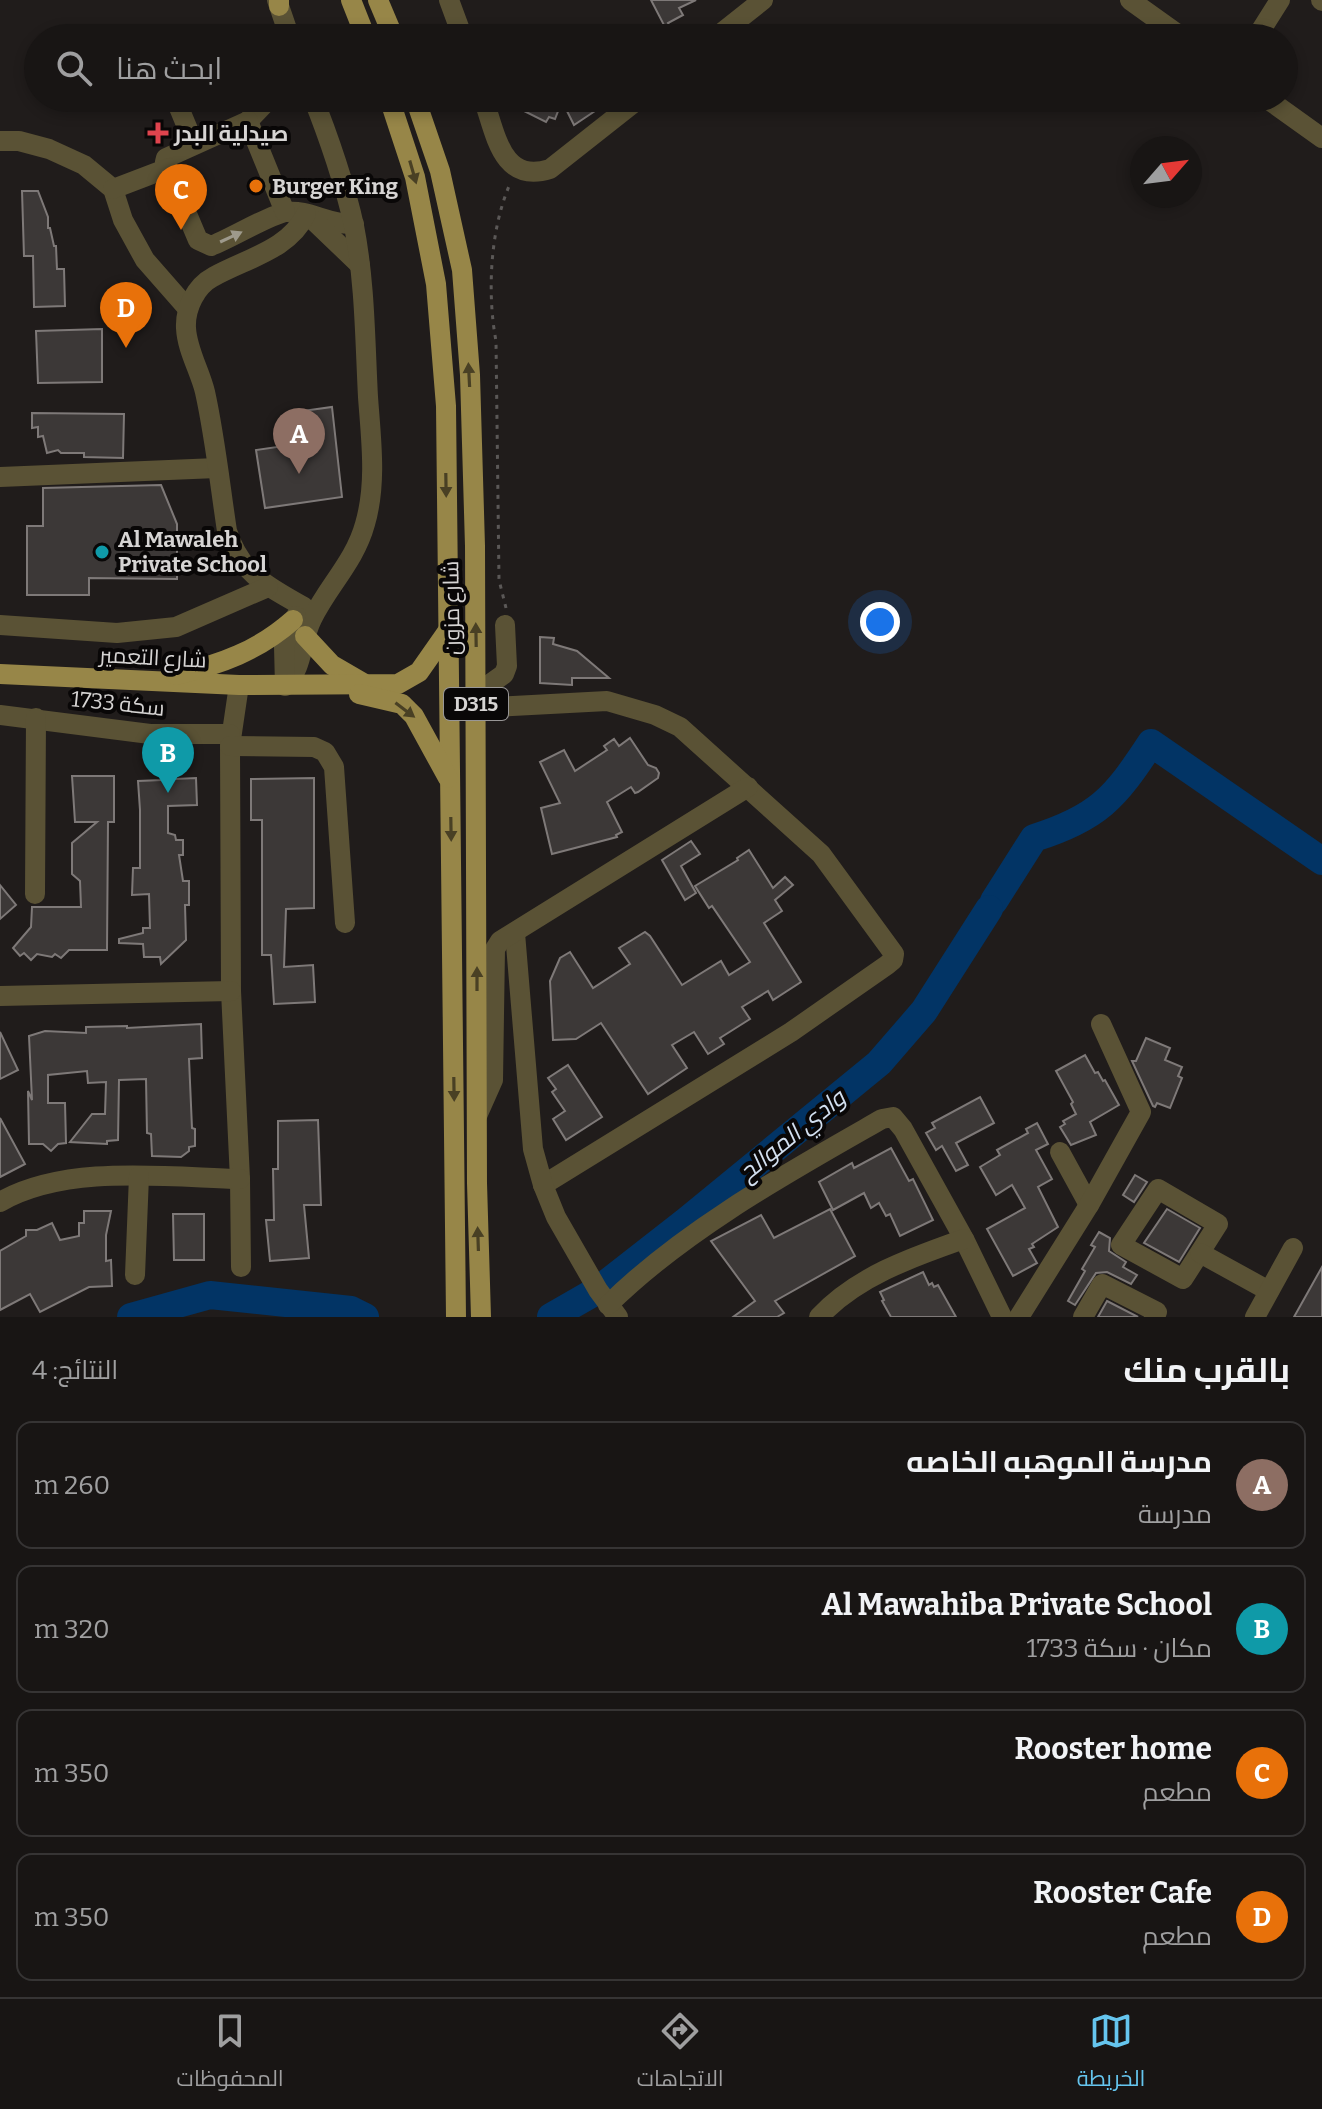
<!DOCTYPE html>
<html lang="ar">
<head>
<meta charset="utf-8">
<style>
  :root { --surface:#181514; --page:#252222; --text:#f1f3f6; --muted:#9f9fa0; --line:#363434; --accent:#65c5ee }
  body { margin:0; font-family:Bitter,Cairo,serif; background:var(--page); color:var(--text); direction:rtl }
  .compass { position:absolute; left:1130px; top:136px; width:72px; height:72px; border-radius:50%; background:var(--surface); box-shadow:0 4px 12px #0003; rotate:62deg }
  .you { position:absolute; left:880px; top:622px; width:28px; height:28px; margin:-20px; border:6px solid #fff; border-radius:50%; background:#1a73e8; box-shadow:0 0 0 12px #1a73e833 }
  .badge { display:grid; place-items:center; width:52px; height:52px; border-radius:50%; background:var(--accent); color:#fff; font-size:26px; font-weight:700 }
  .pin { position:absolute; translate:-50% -66px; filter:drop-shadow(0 2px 4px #0008) }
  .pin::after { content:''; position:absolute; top:42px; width:28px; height:24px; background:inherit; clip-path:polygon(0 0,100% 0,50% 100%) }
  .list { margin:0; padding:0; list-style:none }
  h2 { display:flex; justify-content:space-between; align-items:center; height:104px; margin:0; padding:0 32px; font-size:34px }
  h2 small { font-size:26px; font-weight:400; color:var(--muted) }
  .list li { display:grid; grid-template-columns:52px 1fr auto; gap:24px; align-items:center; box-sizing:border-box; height:128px; margin:0 16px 16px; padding:0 16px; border:2px solid var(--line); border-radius:16px }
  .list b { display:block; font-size:30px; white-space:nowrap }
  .list p { margin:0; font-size:26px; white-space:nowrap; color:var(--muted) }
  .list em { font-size:26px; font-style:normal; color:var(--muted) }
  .icon { flex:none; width:44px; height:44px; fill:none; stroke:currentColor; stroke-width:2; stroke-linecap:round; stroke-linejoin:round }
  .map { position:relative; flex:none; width:1322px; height:1317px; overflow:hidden; direction:ltr }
  .search { position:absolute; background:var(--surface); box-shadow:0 4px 12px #0003; left:24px; right:24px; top:24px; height:88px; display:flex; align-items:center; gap:20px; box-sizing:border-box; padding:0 28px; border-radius:44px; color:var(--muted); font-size:30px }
  .sheet { height:680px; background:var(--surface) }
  nav { display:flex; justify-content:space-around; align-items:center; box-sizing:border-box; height:112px; border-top:2px solid var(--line); background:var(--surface); font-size:22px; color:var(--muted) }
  nav a { display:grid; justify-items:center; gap:4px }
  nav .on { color:var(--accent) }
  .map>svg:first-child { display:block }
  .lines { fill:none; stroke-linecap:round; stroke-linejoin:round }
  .river { stroke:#023465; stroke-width:28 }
  .building { fill:#3c3837; stroke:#7e7978; stroke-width:2 }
  .path { stroke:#5b5857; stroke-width:3; stroke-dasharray:4 6; stroke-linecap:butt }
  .minor { stroke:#5a5235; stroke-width:20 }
  .major { stroke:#978648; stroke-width:20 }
  .oneway { fill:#494024 }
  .oneway2 { fill:#9e9a8c }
  .health-dot { fill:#e0444e; stroke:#090707; stroke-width:3 }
  .food-dot { fill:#e8710a; stroke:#090707; stroke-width:3 }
  .culture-dot { fill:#0f9aa8; stroke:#090707; stroke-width:3 }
  .labels { text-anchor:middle; stroke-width:8; stroke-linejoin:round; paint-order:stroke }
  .shield { fill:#090707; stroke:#989696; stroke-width:2 }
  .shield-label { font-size:20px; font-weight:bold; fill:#d6d4d3 }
  .poi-label { font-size:22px; font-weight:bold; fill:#d6d4d3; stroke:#090707; text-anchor:start }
  .street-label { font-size:22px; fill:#d6d4d3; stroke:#090707 }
  .water-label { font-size:24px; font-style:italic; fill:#d3e0f0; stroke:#090707 }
</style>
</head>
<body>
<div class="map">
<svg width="1322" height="1317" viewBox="0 0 1322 1317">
  <rect width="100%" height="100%" fill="#201c1b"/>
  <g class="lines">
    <!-- river -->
    <g class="river">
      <path d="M994 901 1034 838C1098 818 1115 798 1151 743L1322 861"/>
      <path d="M131 1317 210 1295 351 1310 365 1317"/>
      <path d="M551 1317 598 1290 685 1222 879 1063 924 1011 989 909"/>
    </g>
  </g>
  <!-- building -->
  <g class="building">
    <path d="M651 0H696L679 8 683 15 668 23 675 38H662L657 29 664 25Z"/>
    <path d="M522 98H596L601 107 574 125 562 101 555 119 549 117 546 122 518 108Z"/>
    <path d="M22 191H38L48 217V228H50L54 246H56L57 269H64L65 306 34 307 33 256H24Z"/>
    <path d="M102 329V382L38 383 36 331Z"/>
    <path d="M332 407 342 497 265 508 256 450 298 444 295 412Z"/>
    <path d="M32 413 124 414 123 458 84 457V453H61L58 450 47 453 43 436 38 437V427L32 428Z"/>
    <path d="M161 485 177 524V579L89 578V595H27V526H43V488Z"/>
    <path d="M540 637 554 638 553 644 577 651 609 678H572V685L540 683Z"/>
    <path d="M630 738 648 765 656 768 659 773 658 778 638 792 635 793 631 787 607 802 622 832 616 835 617 837 552 854 541 808 560 803 540 762 564 750 575 771 607 750 604 746 614 739 619 746Z"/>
    <path d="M72 776H114V822H108L107 950H69L61 958 55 954 52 957 37 954 31 960 24 953 20 956 13 948 31 927 32 907H81L80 881 72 874V843L97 822H75Z"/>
    <path d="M163 776H175V779L196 778 197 805 168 806V833L175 835 176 840H183V855H179L183 881H189V905H185L186 940 161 964 160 957H144L143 944 119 943V939L143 933V928H150L149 894 132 895 133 868H140V810L138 781 162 780Z"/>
    <path d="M314 778V908L286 909 284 967 313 965 315 1002 274 1004 271 955H262V820H251V779Z"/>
    <path d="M691 841 700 854 681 866 696 893 685 900 662 860Z"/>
    <path d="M749 850 773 888 785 877 793 885 775 900 782 911 764 923 801 982 773 1000 768 991 742 1007 750 1019 720 1038 724 1044 708 1054 694 1032 672 1045 687 1068 648 1094 601 1023 576 1039 553 1040 550 981 560 958 570 952 593 988 630 964 619 948 645 932 650 936 682 985 721 961 729 975 750 962 712 906 709 908 695 886 738 860 737 858Z"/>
    <path d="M0 885 16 905 0 919Z"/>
    <path d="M201 1024 202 1058 189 1059 192 1128 195 1129V1146L189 1147V1151L181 1157 152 1156 151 1134 147 1133 146 1079 119 1080 118 1140 107 1141V1144L70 1142 92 1114H105L106 1082 88 1083 87 1071 48 1075V1103H65L66 1143 58 1144 51 1151 43 1144H29L28 1091 32 1100 29 1036 45 1031 86 1033V1027L127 1026V1028Z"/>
    <path d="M0 1032 18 1070 0 1079Z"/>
    <path d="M1146 1038 1170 1048 1165 1060 1182 1067 1178 1076 1182 1078 1170 1108 1157 1103 1155 1107 1153 1106 1132 1061H1136Z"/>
    <path d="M1085 1055 1095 1073 1098 1072 1103 1081 1105 1080 1119 1105 1090 1122 1096 1135 1071 1145 1060 1127 1065 1124 1063 1121 1076 1114 1071 1104 1073 1102 1056 1071Z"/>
    <path d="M568 1065 602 1117 566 1140 553 1119 565 1111 552 1092 556 1089 548 1078Z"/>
    <path d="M980 1097 994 1123 956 1143 968 1165 956 1171 942 1146 936 1150 926 1133 935 1128 932 1123Z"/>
    <path d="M0 1118 25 1164 0 1177Z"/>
    <path d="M318 1120 321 1205H304L309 1258 270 1261 266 1220H274L273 1169H278V1121Z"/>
    <path d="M1037 1123 1048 1144 1036 1150 1052 1179 1038 1187 1058 1227 1032 1244 1034 1247 1029 1249 1037 1263 1013 1276 987 1229 1025 1208 1012 1185 996 1195 980 1167 1000 1155 997 1150 1028 1133 1026 1129Z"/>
    <path d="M891 1148 909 1181 913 1179 933 1220 900 1236 890 1214 886 1216 879 1203 871 1208 864 1193 833 1210 819 1182 852 1163 854 1168Z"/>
    <path d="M1135 1175 1147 1182 1134 1202 1123 1195Z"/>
    <path d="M830 1209 855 1256 775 1301 784 1313 777 1317H733L755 1301 711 1241 761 1215 774 1238Z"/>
    <path d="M1167 1209 1200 1228 1179 1262 1144 1243Z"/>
    <path d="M84 1211H111L106 1235V1261L111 1260 112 1286 89 1287 40 1312 30 1294 0 1310V1251L26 1236V1230H37L52 1223 60 1240 79 1236V1223H84Z"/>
    <path d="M173 1214H204V1260H174Z"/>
    <path d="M1099 1232 1110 1238 1109 1251 1126 1262 1123 1267 1137 1275 1131 1284 1107 1272 1096 1273 1075 1305 1068 1301 1085 1271 1082 1269 1095 1247 1091 1245Z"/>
    <path d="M1322 1267V1317H1294Z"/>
    <path d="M923 1272 929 1285 932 1283 934 1287 938 1285 956 1317H891L882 1301 884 1300 880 1292Z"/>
    <path d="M1107 1301 1138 1317H1098Z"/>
  </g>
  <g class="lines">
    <!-- path -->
    <path class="path" d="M506 608 499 580 496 341C487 294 490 229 510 184"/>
    <!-- minor -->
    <g class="minor">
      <path d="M277 0 290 38"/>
      <path d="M449 0 463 38"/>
      <path d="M1130 0 1183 38"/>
      <path d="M1321 0 1322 1"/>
      <path d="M715 38 763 0"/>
      <path d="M1256 38 1280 0"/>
      <path d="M175 98 194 144"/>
      <path d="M270 98 248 121 166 158 165 162 198 240 211 246C230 239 269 215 286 212 309 209 328 225 354 224"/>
      <path d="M483 98C496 134 501 184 550 169L640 98"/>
      <path d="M1266 98 1322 138"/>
      <path d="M248 121 285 212"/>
      <path d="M0 141H19L49 149 84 165 113 189 123 220 145 260 188 309"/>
      <path d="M113 189 168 168"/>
      <path d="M312 219 360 265"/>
      <path d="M0 477 217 468"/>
      <path d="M304 607C267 586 241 574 227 531 220 485 215 437 205 392 200 371 187 350 186 328 185 308 196 286 213 277 247 258 289 250 306 214"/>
      <path d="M0 625 117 633 176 627 268 587"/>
      <path d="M239 685 230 746 231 991 240 1179 241 1267"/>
      <path d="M285 686C304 666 300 643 312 619 328 586 355 561 365 524 377 483 371 439 368 397 365 340 365 282 354 226 346 188 328 135 313 98"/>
      <path d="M285 686 284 646 296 616"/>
      <path d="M476 694 504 674 507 666 505 625"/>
      <path d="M476 708 607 701 655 715 680 727 821 854 894 954 893 960 887 965 791 1032 543 1185"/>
      <path d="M0 715 150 734H230"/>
      <path d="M230 746 314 747 325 752 334 767 345 923"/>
      <path d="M35 894 36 718"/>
      <path d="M515 933 533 1149 543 1185 556 1217 598 1290 618 1317"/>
      <path d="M0 996 231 991"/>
      <path d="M477 1116 493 1080 495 949 500 941 748 787"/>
      <path d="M1060 1152 1089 1205"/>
      <path d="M1158 1189 1218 1224 1183 1279 1121 1245Z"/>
      <path d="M0 1202C66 1164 166 1177 240 1179"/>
      <path d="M1200 1253 1269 1291"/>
      <path d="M135 1275 139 1176"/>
      <path d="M608 1305C685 1229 789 1172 882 1119L893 1117 903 1129 964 1239 1002 1317"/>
      <path d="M819 1317C857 1276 913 1257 964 1239"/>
      <path d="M1019 1317 1089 1205 1141 1112 1101 1024"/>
      <path d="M1083 1317 1102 1284 1157 1312 1154 1317"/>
      <path d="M1255 1317 1293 1248"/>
    </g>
    <!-- major -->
    <g class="major">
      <path d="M279 0V6"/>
      <path d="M351 0 366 38"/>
      <path d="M378 0 394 38"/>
      <path d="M389 98 415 177 436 284 446 406 456 1317"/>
      <path d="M415 98 440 171 462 270 470 375 475 546 477 1183 481 1317"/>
      <path d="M305 636 332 665 363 683"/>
      <path d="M0 674 239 685 398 684 419 672 447 632"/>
      <path d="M176 675C221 664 258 651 293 620"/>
      <path d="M359 694 402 704 414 716 448 778"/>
    </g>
  </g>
  <!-- one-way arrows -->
  <defs><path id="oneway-solid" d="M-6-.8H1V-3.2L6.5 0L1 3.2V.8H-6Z" transform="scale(2)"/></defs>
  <g class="oneway">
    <use href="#oneway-solid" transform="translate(413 172) rotate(74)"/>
    <use href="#oneway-solid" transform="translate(469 375) rotate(-93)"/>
    <use href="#oneway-solid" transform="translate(446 485) rotate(89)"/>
    <use href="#oneway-solid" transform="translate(476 635) rotate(-91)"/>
    <use href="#oneway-solid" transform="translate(405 710) rotate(37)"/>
    <use href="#oneway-solid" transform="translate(451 829) rotate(89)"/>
    <use href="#oneway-solid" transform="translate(477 979) rotate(-90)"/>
    <use href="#oneway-solid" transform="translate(454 1089) rotate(89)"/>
    <use href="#oneway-solid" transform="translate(478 1239) rotate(-92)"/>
  </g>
  <use class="oneway2" href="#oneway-solid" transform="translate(231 237) rotate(-25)"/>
  <!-- markers -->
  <path class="health-dot" d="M154 121h8v8h8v8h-8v8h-8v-8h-8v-8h8z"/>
  <circle class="food-dot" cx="256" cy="186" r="8"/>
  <circle class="culture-dot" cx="102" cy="552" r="8"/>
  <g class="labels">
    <!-- shield labels -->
    <rect class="shield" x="444" y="688" width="64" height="32" rx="6"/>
    <g class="shield-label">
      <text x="476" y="711">D315</text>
    </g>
    <!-- poi labels -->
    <g class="poi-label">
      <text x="174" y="141">صيدلية البدر</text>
      <text x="272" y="194">Burger King</text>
      <text x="118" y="547">Al Mawaleh<tspan x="118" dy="25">Private School</tspan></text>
    </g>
    <!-- street labels -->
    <g class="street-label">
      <text transform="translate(451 608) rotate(-91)" y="8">شارع مزون</text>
      <text transform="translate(153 657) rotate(3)" y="8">شارع التعمير</text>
      <text transform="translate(118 703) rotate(6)" y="8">سكة 1733</text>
    </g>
    <!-- water labels -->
    <g class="water-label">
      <text transform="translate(792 1135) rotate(-39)" y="8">وادي الموالح</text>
    </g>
  </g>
</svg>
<svg class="compass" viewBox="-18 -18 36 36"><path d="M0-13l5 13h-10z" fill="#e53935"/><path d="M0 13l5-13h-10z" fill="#9f9fa0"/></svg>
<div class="you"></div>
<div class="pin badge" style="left:299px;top:474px;background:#8d6e63">A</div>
<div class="pin badge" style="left:168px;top:793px;background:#0f9aa8">B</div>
<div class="pin badge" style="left:181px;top:230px;background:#e8710a">C</div>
<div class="pin badge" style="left:126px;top:348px;background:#e8710a">D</div>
<div class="search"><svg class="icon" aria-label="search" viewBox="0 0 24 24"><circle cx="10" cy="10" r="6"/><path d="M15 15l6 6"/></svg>ابحث هنا</div>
</div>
<section class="sheet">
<h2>بالقرب منك<small>النتائج: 4</small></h2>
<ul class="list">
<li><span class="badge" style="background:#8d6e63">A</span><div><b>مدرسة الموهبه الخاصه</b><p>مدرسة</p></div><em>260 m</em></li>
<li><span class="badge" style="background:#0f9aa8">B</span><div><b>Al Mawahiba Private School</b><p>مكان · سكة 1733</p></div><em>320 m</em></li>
<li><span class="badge" style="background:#e8710a">C</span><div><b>Rooster home</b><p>مطعم</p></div><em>350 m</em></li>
<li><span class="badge" style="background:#e8710a">D</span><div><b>Rooster Cafe</b><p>مطعم</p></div><em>350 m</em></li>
</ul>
</section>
<nav>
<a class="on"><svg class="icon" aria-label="map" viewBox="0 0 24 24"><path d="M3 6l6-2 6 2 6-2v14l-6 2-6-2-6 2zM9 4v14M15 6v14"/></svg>الخريطة</a>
<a><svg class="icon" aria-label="directions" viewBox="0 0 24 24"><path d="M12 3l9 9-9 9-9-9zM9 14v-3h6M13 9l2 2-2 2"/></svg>الاتجاهات</a>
<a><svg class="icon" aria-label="saved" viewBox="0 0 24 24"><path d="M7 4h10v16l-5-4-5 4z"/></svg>المحفوظات</a>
</nav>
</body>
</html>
